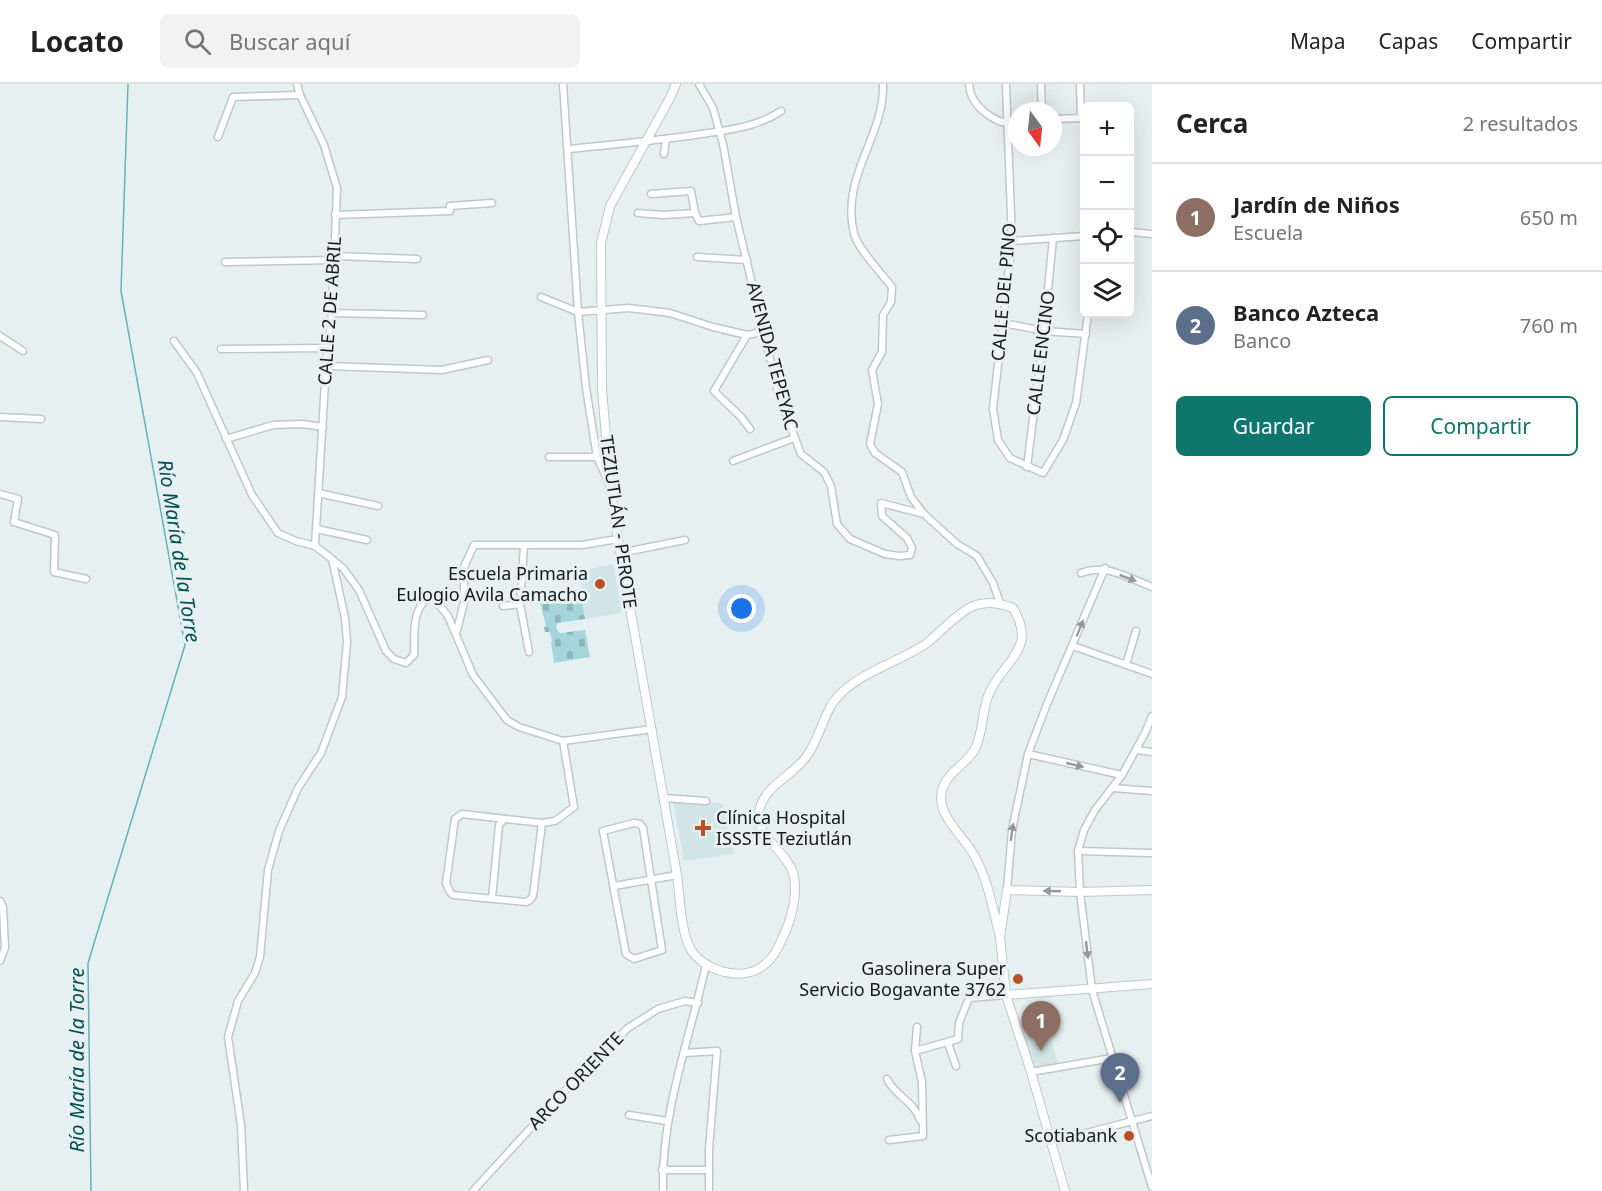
<!DOCTYPE html>
<html lang="es">
<head>
<meta charset="utf-8">
<style>
  :root { --surface:#fff; --page:#f2f2f2; --text:#222; --muted:#767676; --line:#e0e0e0; --accent:#0f766e }
  body { margin:0; font-family:"Noto Sans",sans-serif; background:var(--page); color:var(--text) }
  .controls { position:absolute; right:18px; top:18px; display:grid; overflow:hidden; border-radius:9px; box-shadow:0 6px 24px #0002 }
  .controls button { width:54px; height:54px; display:grid; place-items:center; padding:0; border:0; border-bottom:2px solid var(--line); background:var(--surface); color:var(--text); font:30px sans-serif }
  .compass { position:absolute; left:1008px; top:18px; width:54px; height:54px; border-radius:50%; background:var(--surface); box-shadow:0 6px 24px #0002; rotate:165deg }
  .you { position:absolute; left:742px; top:525px; width:21px; height:21px; margin:-15px; border:4px solid #fff; border-radius:50%; background:#1a73e8; box-shadow:0 0 0 9px #1a73e833 }
  .badge { display:grid; place-items:center; width:39px; height:39px; border-radius:50%; background:var(--accent); color:#fff; font-size:20px; font-weight:700 }
  .pin { position:absolute; translate:-50% -50px; filter:drop-shadow(0 2px 3px #0008) }
  .pin::after { content:''; position:absolute; top:32px; width:21px; height:18px; background:inherit; clip-path:polygon(0 0,100% 0,50% 100%) }
  .list { margin:0; padding:0; list-style:none }
  h2 { display:flex; justify-content:space-between; align-items:center; height:78px; margin:0; padding:0 24px; font-size:26px }
  h2 small { font-size:20px; font-weight:400; color:var(--muted) }
  .list li { display:grid; grid-template-columns:39px 1fr auto; gap:18px; align-items:center; box-sizing:border-box; height:108px; padding:0 24px; border-top:2px solid var(--line) }
  .list b { display:block; font-size:22px; white-space:nowrap }
  .list p { margin:0; font-size:20px; white-space:nowrap; color:var(--muted) }
  .list em { font-size:20px; font-style:normal; color:var(--muted) }
  .actions { display:flex; gap:12px; padding:18px 24px }
  .actions a { flex:1; padding:14px 0; border:2px solid var(--accent); border-radius:9px; text-align:center; font-size:21px; color:var(--accent) }
  .actions .main { background:var(--accent); color:#fff }
  .icon { flex:none; width:33px; height:33px; fill:none; stroke:currentColor; stroke-width:2; stroke-linecap:round; stroke-linejoin:round }
  .map { position:relative; flex:none; width:1152px; height:1107px; overflow:hidden }
  header { display:flex; align-items:center; gap:36px; box-sizing:border-box; height:84px; padding:0 30px; background:var(--surface); border-bottom:2px solid var(--line) }
  header strong { font-size:28px }
  nav { display:flex; gap:33px; margin-inline-start:auto; font-size:21px }
  .search { width:420px; height:54px; background:var(--page); display:flex; align-items:center; gap:15px; box-sizing:border-box; padding:0 21px; border-radius:9px; color:var(--muted); font-size:22px }
  main { display:flex }
  aside { flex:1; background:var(--surface) }
  .map>svg:first-child { display:block }
  .built { fill:#d1e4e6 }
  .cemetery { fill:url(#cemetery-stones) }
  .lines { fill:none; stroke-linecap:round; stroke-linejoin:round }
  .stream { stroke:#63b3ba; stroke-width:1.5 }
  .minor-casing { stroke:#bec8c9; stroke-width:9 }
  .major-casing { stroke:#bec8c9; stroke-width:10 }
  .minor { stroke:#fff; stroke-width:6 }
  .major { stroke:#fff; stroke-width:8 }
  .oneway { fill:#969898 }
  .poi-dot { fill:#b75028; stroke:#e6f0f1; stroke-width:2 }
  .labels { text-anchor:middle; stroke-width:6; stroke-linejoin:round; paint-order:stroke }
  .street-label { font-size:18px; fill:#161919; stroke:#e6f0f1 }
  .poi-label { font-size:18px; fill:#161919; stroke:#e6f0f1; text-anchor:end }
  .water-label { font-size:20px; font-style:italic; fill:#014e54; stroke:#e6f0f1 }
</style>
</head>
<body>
<header>
<strong>Locato</strong>
<div class="search"><svg class="icon" aria-label="search" viewBox="0 0 24 24"><circle cx="10" cy="10" r="6"/><path d="M15 15l6 6"/></svg>Buscar aquí</div>
<nav><a>Mapa</a><a>Capas</a><a>Compartir</a></nav>
</header>
<main>
<div class="map">
<svg width="1152" height="1107" viewBox="0 0 1152 1107">
  <defs>
    <pattern id="cemetery-stones" width="16" height="16" patternUnits="userSpaceOnUse" patternTransform="scale(1.5)"><rect width="16" height="16" fill="#a4d5da"/><path d="M2 7V4a2 2 0 0 1 4 0v3zM10 15v-3a2 2 0 0 1 4 0v3z" fill="#8cb6ba"/></pattern>
  </defs>
  <rect width="100%" height="100%" fill="#e6f0f1"/>
  <!-- built -->
  <g class="built">
    <path d="M613 480 622 529 585 535 581 490 587 488 589 485Z"/>
    <path d="M673 717 722 719 734 770 684 777Z"/>
    <path d="M1049 949 1058 980 1036 984 1032 981 1023 954Z"/>
  </g>
  <!-- cemetery -->
  <path class="cemetery" d="M582 514 585 535 558 539 556 542 557 546 560 549 585 546 590 573 554 579 551 558 552 557 550 548H545L544 543 546 542 540 518 544 517V515Z"/>
  <g class="lines">
    <!-- stream -->
    <path class="stream" d="M91 1107 88 879 185 561 121 207 128 0"/>
    <defs>
      <g id="minor">
        <path d="M297 0 300 11 324 61 337 104 332 229 326 282 315 462"/>
        <path d="M563 0 578 228 586 304 597 373 608 397"/>
        <path d="M699 0 713 24 723 60 736 133 779 312 801 370 824 388 831 402 837 440 850 455 885 470 899 472 910 471 912 464 907 454 882 432 881 419 924 430 957 460 977 472 993 499 1000 519"/>
        <path d="M883 0C885 52 840 92 854 150 858 165 882 190 892 203L891 218 883 231 882 268 872 286 878 320 870 360 875 369 902 388 911 413 924 430"/>
        <path d="M969 0C970 22 996 42 1017 39"/>
        <path d="M1006 0 1012 157 993 325 998 356 1010 374 1043 389 1063 356 1076 319 1088 230"/>
        <path d="M1041 0 1042 27"/>
        <path d="M1080 0 1081 34"/>
        <path d="M1053 35 1084 34"/>
        <path d="M218 53 233 13 300 11"/>
        <path d="M569 65C609 61 649 57 688 52 719 47 755 45 781 27"/>
        <path d="M664 70 666 55"/>
        <path d="M651 110 691 107 695 129 699 137 736 133"/>
        <path d="M638 129 663 131 695 129"/>
        <path d="M335 131 450 127V122L492 119"/>
        <path d="M1130 148 1152 150"/>
        <path d="M1012 157 1084 152"/>
        <path d="M335 172 417 175"/>
        <path d="M697 173 747 176"/>
        <path d="M225 178 335 176"/>
        <path d="M541 213 578 228 629 224 670 229 713 243 747 251 763 248"/>
        <path d="M332 229 423 231"/>
        <path d="M1003 239 1044 247 1086 250"/>
        <path d="M747 251 714 307 741 333 750 345"/>
        <path d="M0 252 23 267"/>
        <path d="M174 257 197 289 252 411 278 449 296 457 315 462 332 475 345 534 347 558 342 613 321 669 298 704 279 747 268 786 260 873 255 889 238 917 228 953 241 1041 244 1107"/>
        <path d="M221 265 328 264"/>
        <path d="M326 282 442 286 488 276"/>
        <path d="M0 333 41 335"/>
        <path d="M226 355 273 341 302 340 323 343"/>
        <path d="M549 373H597"/>
        <path d="M733 377 794 354"/>
        <path d="M1027 383 1044 247 1053 154"/>
        <path d="M318 409 378 422"/>
        <path d="M0 410 18 415 14 438 55 451 54 488 86 495"/>
        <path d="M317 445 367 456"/>
        <path d="M524 462 520 520 529 568"/>
        <path d="M620 469 685 456"/>
        <path d="M333 476 343 484 359 506 386 567 394 575 406 579 414 571C415 550 411 527 428 514L434 515 448 532 473 591 507 636 519 643 563 657 652 645"/>
        <path d="M1081 489C1106 479 1129 494 1152 503"/>
        <path d="M503 522 520 520"/>
        <path d="M456 550 464 519V483L474 461H582L618 455"/>
        <path d="M1073 562 1152 590"/>
        <path d="M1126 581 1136 547"/>
        <path d="M1152 632 1145 649 1122 691 1095 726 1084 746 1078 767 1080 808 1092 906 1152 1103"/>
        <path d="M1137 666 1152 668"/>
        <path d="M1028 670 1122 691"/>
        <path d="M1113 704 1152 707"/>
        <path d="M664 714 706 717"/>
        <path d="M542 739 533 812 530 816 526 818 453 811 450 808 446 799 455 735 462 730 542 739 555 737 574 723 563 657"/>
        <path d="M634 739 640 740 643 744 662 866 634 875 626 870 603 747Z"/>
        <path d="M1078 767 1151 769"/>
        <path d="M614 802 677 791"/>
        <path d="M1007 806 1012 746 1028 670 1047 620 1105 484"/>
        <path d="M492 814 499 741 504 735"/>
        <path d="M0 817 3 823 5 864 0 877"/>
        <path d="M948 959 956 982"/>
        <path d="M915 967 958 955 959 939 969 914 1006 911"/>
        <path d="M684 969 717 967 709 1065V1107"/>
        <path d="M1031 988 1112 974"/>
        <path d="M887 995C895 1012 914 1017 920 1036"/>
        <path d="M629 1031 667 1037"/>
        <path d="M889 1056 923 1052 922 998 915 967 917 943"/>
        <path d="M1051 1058 1152 1032"/>
        <path d="M662 1086H709"/>
        <path d="M473 1107 570 1001 628 944 658 925 685 917 698 919"/>
        <path d="M663 1107C661 1029 689 957 706 881"/>
      </g>
      <g id="major">
        <path d="M676 0 670 14 610 122 601 159 602 305 610 401 618 455 677 791C680 813 680 841 689 862 701 887 743 899 764 881 772 875 778 865 782 855 791 837 799 809 793 789 786 765 751 751 760 723 767 701 793 691 806 673 818 658 822 636 832 620 853 589 897 580 927 559 939 549 960 527 973 522 987 517 999 519 1013 524 1039 567 1001 577 988 612 982 628 983 649 975 665 967 680 949 687 943 703 933 729 963 751 974 771 988 795 993 826 1000 853"/>
        <path d="M1006 911 1152 900"/>
        <path d="M1065 1107 1031 988 1006 911 1000 853 1007 806 1080 808 1152 806"/>
      </g>
    </defs>
    <!-- minor casing -->
    <use href="#minor" class="minor-casing"/>
    <!-- major casing -->
    <use href="#major" class="major-casing"/>
    <!-- minor -->
    <use href="#minor" class="minor"/>
    <!-- major -->
    <use href="#major" class="major"/>
  </g>
  <!-- one-way arrows -->
  <defs><path id="oneway-solid" d="M-6-.8H1V-3.2L6.5 0L1 3.2V.8H-6Z" transform="scale(1.5)"/></defs>
  <g class="oneway">
    <use href="#oneway-solid" transform="translate(1128 494) rotate(21)"/>
    <use href="#oneway-solid" transform="translate(1080 544) rotate(-68)"/>
    <use href="#oneway-solid" transform="translate(1075 681) rotate(13)"/>
    <use href="#oneway-solid" transform="translate(1012 748) rotate(-82)"/>
    <use href="#oneway-solid" transform="translate(1052 807) rotate(-178)"/>
    <use href="#oneway-solid" transform="translate(1087 866) rotate(83)"/>
  </g>
  <!-- markers -->
  <g class="poi-dot">
    <circle cx="600" cy="500" r="6"/>
    <path d="M700 735h6v6h6v6h-6v6h-6v-6h-6v-6h6z"/>
    <circle cx="1018" cy="895" r="6"/>
    <circle cx="1129" cy="1052" r="6"/>
  </g>
  <g class="labels">
    <!-- street labels -->
    <g class="street-label">
      <text transform="translate(1004 208) rotate(-85)" y="6">CALLE DEL PINO</text>
      <text transform="translate(330 227) rotate(-86)" y="6">CALLE 2 DE ABRIL</text>
      <text transform="translate(1041 269) rotate(-83)" y="6">CALLE ENCINO</text>
      <text transform="translate(772 272) rotate(75)" y="6">AVENIDA TEPEYAC</text>
      <text transform="translate(618 438) rotate(82)" y="6">TEZIUTLÁN - PEROTE</text>
      <text transform="translate(576 997) rotate(-46)" y="6">ARCO ORIENTE</text>
    </g>
    <!-- poi labels -->
    <g class="poi-label">
      <text x="588" y="496">Escuela Primaria<tspan x="588" dy="21">Eulogio Avila Camacho</tspan></text>
      <text x="716" y="740" text-anchor="start">Clínica Hospital<tspan x="716" dy="21">ISSSTE Teziutlán</tspan></text>
      <text x="1006" y="891">Gasolinera Super<tspan x="1006" dy="21">Servicio Bogavante 3762</tspan></text>
      <text x="1117" y="1058">Scotiabank</text>
    </g>
    <!-- water labels -->
    <g class="water-label">
      <text transform="translate(179 467) rotate(81)" y="7">Río María de la Torre</text>
      <text transform="translate(77 976) rotate(-90)" y="7">Río María de la Torre</text>
    </g>
  </g>
</svg>
<div class="controls">
<button>+</button>
<button>−</button>
<button><svg class="icon" aria-label="locate" viewBox="0 0 24 24"><circle cx="12" cy="12" r="6"/><path d="M12 2v4M12 18v4M2 12h4M18 12h4"/></svg></button>
<button><svg class="icon" aria-label="layers" viewBox="0 0 24 24"><path d="M12 4l9 5-9 5-9-5zM3 14l9 5 9-5"/></svg></button>
</div>
<svg class="compass" viewBox="-18 -18 36 36"><path d="M0-13l5 13h-10z" fill="#e53935"/><path d="M0 13l5-13h-10z" fill="#767676"/></svg>
<div class="you"></div>
<div class="pin badge" style="left:1041px;top:967px;background:#8d6e63">1</div>
<div class="pin badge" style="left:1120px;top:1019px;background:#5c6f8a">2</div>
</div>
<aside>
<h2>Cerca<small>2 resultados</small></h2>
<ul class="list">
<li><span class="badge" style="background:#8d6e63">1</span><div><b>Jardín de Niños</b><p>Escuela</p></div><em>650 m</em></li>
<li><span class="badge" style="background:#5c6f8a">2</span><div><b>Banco Azteca</b><p>Banco</p></div><em>760 m</em></li>
</ul>
<div class="actions"><a class="main">Guardar</a><a>Compartir</a></div>
</aside>
</main>
</body>
</html>
